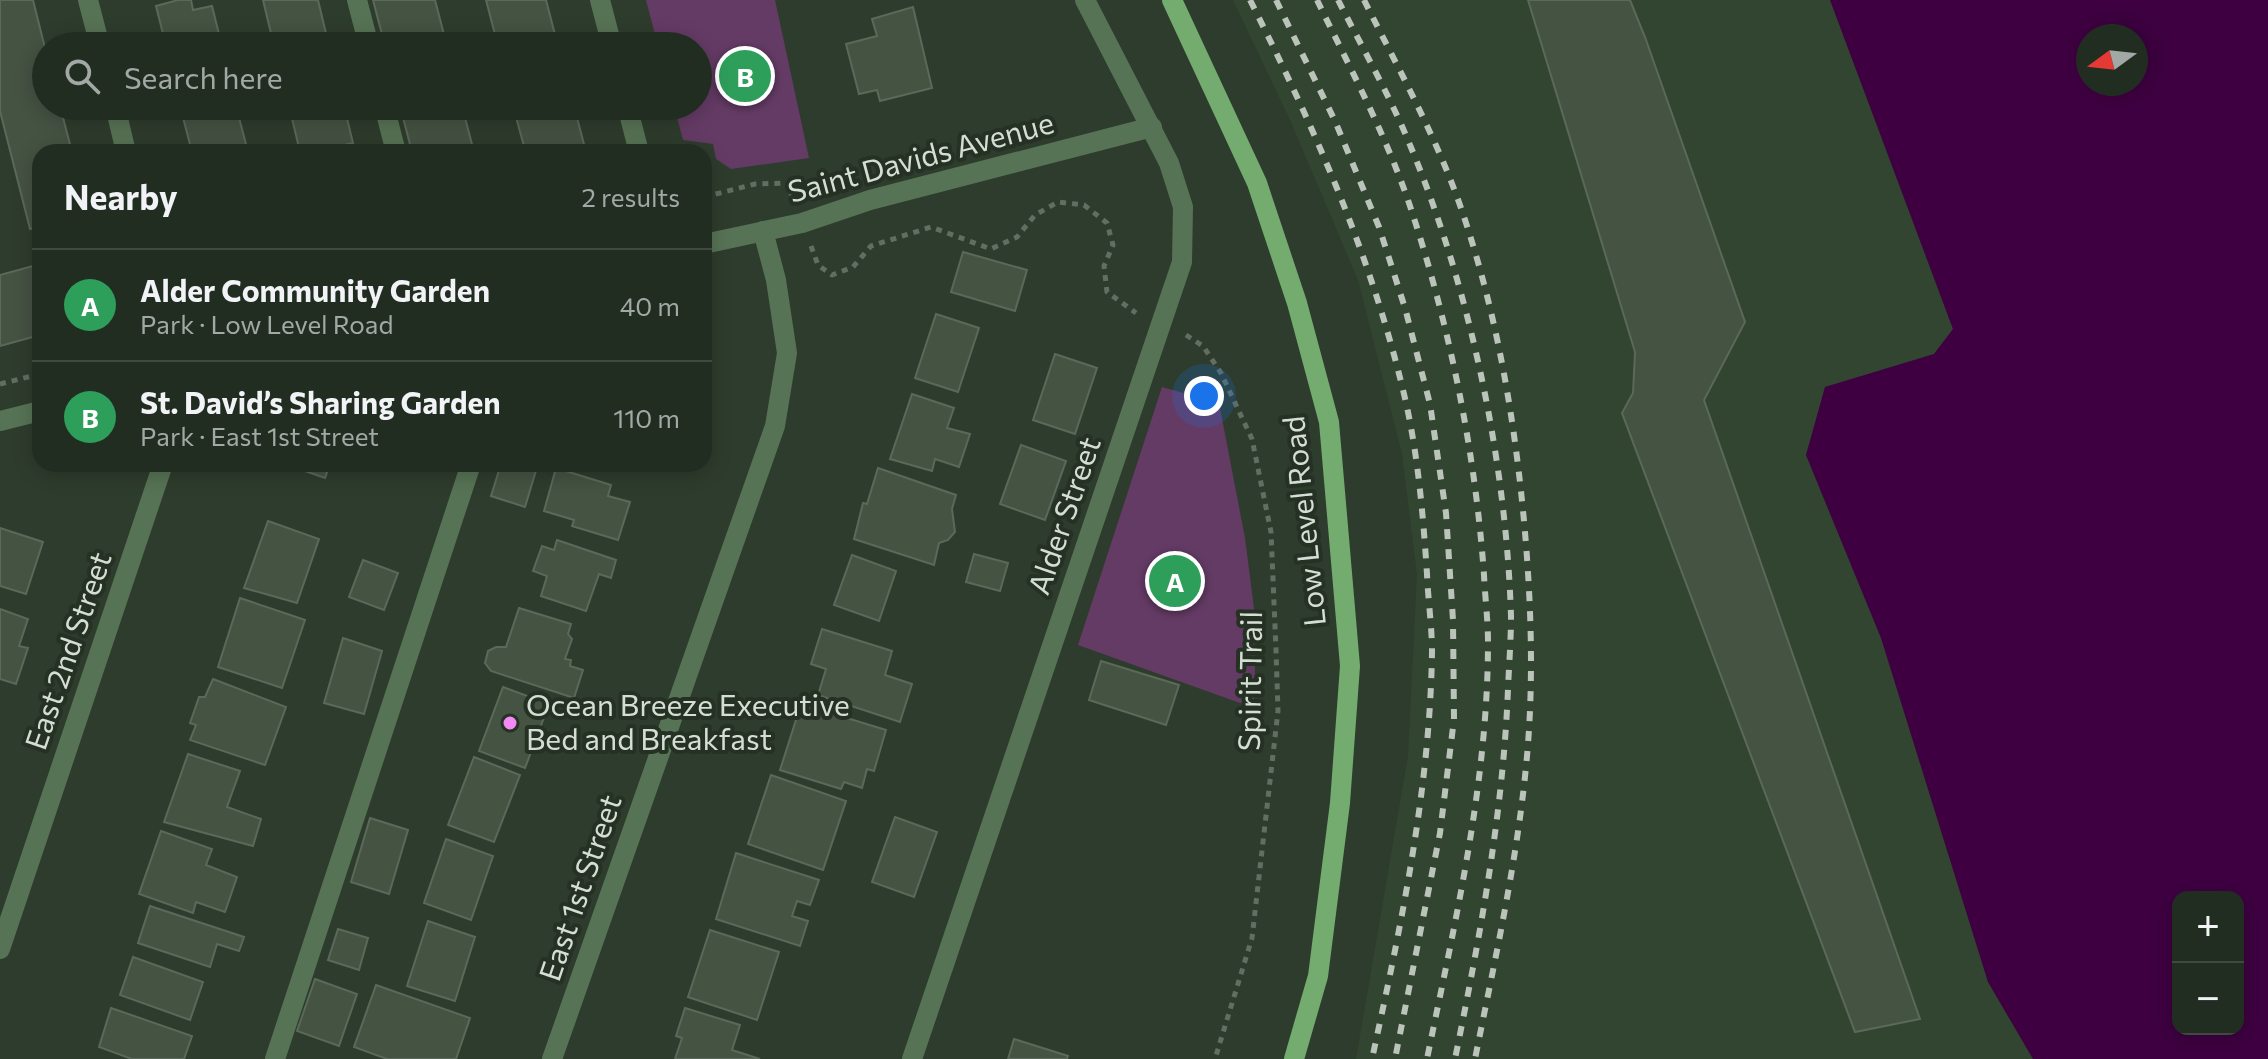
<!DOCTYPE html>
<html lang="en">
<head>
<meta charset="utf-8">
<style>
  :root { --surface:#222d22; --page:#2e392f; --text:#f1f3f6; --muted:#a2a8a5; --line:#3f4940; --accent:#f18af4 }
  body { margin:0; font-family:Commissioner,sans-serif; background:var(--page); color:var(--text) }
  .controls { position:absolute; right:24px; bottom:24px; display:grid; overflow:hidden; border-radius:16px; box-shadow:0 4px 20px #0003 }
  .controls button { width:72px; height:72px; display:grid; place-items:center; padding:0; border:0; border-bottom:2px solid var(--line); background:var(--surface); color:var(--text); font:40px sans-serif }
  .compass { position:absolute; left:2076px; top:24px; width:72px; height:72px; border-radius:50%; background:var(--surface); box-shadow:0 4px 20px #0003; rotate:255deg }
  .you { position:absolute; left:1204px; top:396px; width:28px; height:28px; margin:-20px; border:6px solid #fff; border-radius:50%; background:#1a73e8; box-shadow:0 0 0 12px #1a73e833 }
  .badge { display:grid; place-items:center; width:52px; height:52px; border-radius:50%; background:var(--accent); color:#fff; font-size:26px; font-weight:700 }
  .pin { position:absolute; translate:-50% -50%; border:4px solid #fff; box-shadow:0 2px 8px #0006 }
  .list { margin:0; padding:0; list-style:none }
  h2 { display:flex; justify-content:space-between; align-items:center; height:104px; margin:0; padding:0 32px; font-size:34px }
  h2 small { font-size:26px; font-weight:400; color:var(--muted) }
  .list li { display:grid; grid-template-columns:52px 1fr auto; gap:24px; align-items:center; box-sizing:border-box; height:112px; padding:0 32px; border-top:2px solid var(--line) }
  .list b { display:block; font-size:30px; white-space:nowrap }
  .list p { margin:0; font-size:26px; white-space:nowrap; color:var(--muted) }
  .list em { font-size:26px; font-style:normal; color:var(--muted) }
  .icon { flex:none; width:44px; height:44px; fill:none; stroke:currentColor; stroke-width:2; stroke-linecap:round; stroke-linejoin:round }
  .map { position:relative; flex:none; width:2268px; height:1059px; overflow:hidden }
  .search { position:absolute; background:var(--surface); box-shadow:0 4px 20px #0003; left:32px; top:32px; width:680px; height:88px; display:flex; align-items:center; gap:20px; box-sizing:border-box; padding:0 28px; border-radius:44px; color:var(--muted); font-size:30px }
  .panel { position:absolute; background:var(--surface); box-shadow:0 4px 20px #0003; left:32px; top:144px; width:680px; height:328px; border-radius:24px }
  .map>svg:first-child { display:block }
  .built { fill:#324530 }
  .green { fill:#643b65 }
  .water { fill:#3e0041; fill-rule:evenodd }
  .building { fill:#455343; stroke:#5a6959; stroke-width:2 }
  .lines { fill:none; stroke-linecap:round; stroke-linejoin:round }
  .path { stroke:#626e61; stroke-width:5; stroke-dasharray:6 6; stroke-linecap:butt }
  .minor { stroke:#577355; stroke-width:20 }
  .major { stroke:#74ac6f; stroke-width:20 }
  .rail { stroke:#bbc4ba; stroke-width:6; stroke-dasharray:10 10; stroke-linecap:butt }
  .poi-dot { fill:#f18af4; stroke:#243123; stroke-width:3 }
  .labels { text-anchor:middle; stroke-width:8; stroke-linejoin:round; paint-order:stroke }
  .street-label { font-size:30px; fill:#d5ded4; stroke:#243123 }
  .poi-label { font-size:30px; fill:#d5ded4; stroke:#243123; text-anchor:start }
</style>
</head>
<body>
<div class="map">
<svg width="2268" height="1059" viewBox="0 0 2268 1059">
  <rect width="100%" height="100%" fill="#2e3c2d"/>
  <!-- built -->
  <path class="built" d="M1233 0H1830L1953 329 1934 354 1825 387 1806 455 1881 638 1988 982 2033 1059H1356L1408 756 1417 575 1402 454 1358 280 1290 120Z"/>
  <!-- green -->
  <g class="green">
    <path d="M646 0H775L809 158 731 169 716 159 713 144 683 140 674 106H698V46H658Z"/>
    <path d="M1162 387 1219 403 1245 538 1256 624 1254 708 1078 645Z"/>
  </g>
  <!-- water -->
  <path class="water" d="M1830 0H2268V1059H2033L1988 982 1881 638 1806 455 1825 387 1934 354 1953 329ZM2088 36H2136V84H2088ZM2178 897H2238V1029H2178Z"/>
  <!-- building -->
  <g class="building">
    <path d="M0 0H33L46 52V106H60L72 152H40V226L30 229 0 111Z"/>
    <path d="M178 0H191L193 10 212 6 222 46H166L156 6Z"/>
    <path d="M263 0H318L329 46H274Z"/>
    <path d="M373 0H435L447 46H385Z"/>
    <path d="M486 0H546L558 46H498Z"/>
    <path d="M1528 0H1630L1645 37 1745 322 1704 400 1920 1019 1855 1032 1622 413 1633 393 1635 352Z"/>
    <path d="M913 7 932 88 880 101 877 90 859 94 846 44 877 36 872 19Z"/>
    <path d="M180 106H236L248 152H192Z"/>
    <path d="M289 106H344L353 143 316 152H300Z"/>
    <path d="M400 106H462L474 152H412Z"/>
    <path d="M513 106H574L586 152H516L525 150Z"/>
    <path d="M963 252 1027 270 1015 311 951 292Z"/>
    <path d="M40 264V335L0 346V275Z"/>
    <path d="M936 314 979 328 958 392 915 378Z"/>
    <path d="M1055 354 1097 368 1075 434 1033 420Z"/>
    <path d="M912 394 954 408 947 428 970 434 959 467 935 459 932 471 890 459Z"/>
    <path d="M1021 445 1066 461 1045 520 1000 504Z"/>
    <path d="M285 464H330L325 478Z"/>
    <path d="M501 464H538L525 507 491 496Z"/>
    <path d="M556 468 611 485 608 496 630 502 618 540 572 526 574 520 544 511Z"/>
    <path d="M878 468 956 495 952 509 955 532 948 540 939 543 934 565 854 539 863 503 867 504Z"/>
    <path d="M268 521 319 539 297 603 244 588Z"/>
    <path d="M0 528 43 542 26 594 0 586Z"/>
    <path d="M557 540 616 560 611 578 599 574 586 611 541 596 547 576 533 571 542 546 554 550Z"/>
    <path d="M974 554 1008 563 1000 591 966 582Z"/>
    <path d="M852 555 896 571 879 621 834 605Z"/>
    <path d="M363 560 398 573 384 610 349 597Z"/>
    <path d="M240 598 305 620 282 688 218 667Z"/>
    <path d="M519 608 571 624 568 634 572 639 565 659 571 660 570 666 583 670 574 698 491 671 485 663 488 651 496 647H506Z"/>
    <path d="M0 609 28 619 19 646 28 648 16 684 0 679Z"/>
    <path d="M822 629 892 651 885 675 912 684 900 722 818 695 826 669 811 664Z"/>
    <path d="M343 638 382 651 364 714 324 703Z"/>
    <path d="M1101 661 1179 685 1166 725 1089 700Z"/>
    <path d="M213 679 286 707 265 765 190 740 196 725 190 723 199 697H205Z"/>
    <path d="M503 687 549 704 525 768 479 751Z"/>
    <path d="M801 704 886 730 874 771 867 769 862 788 844 782 841 789 780 770Z"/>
    <path d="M188 754 240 771 227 807 261 819 253 846 164 822Z"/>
    <path d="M474 757 520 775 494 842 448 825Z"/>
    <path d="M771 775 846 801 823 870 748 844Z"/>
    <path d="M895 817 937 832 914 897 872 882Z"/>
    <path d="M370 818 408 830 389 894 351 882Z"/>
    <path d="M161 831 212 849 206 865 237 877 225 912 196 902 193 913 139 894Z"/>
    <path d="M446 839 493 856 471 920 424 903Z"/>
    <path d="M736 853 819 880 810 905 797 901 792 916 808 921 800 946 716 919Z"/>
    <path d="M150 906 244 937 239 951 217 944 210 967 138 943Z"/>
    <path d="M428 921 475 937 455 1001 407 986Z"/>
    <path d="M338 929 368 938 359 970 328 960Z"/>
    <path d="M710 930 779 952 757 1020 688 997Z"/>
    <path d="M133 957 203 982 190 1020 120 995Z"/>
    <path d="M315 979 357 994 339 1046 297 1031Z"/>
    <path d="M376 985 470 1018 456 1059H387L354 1047Z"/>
    <path d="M111 1008 192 1036 184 1059H132L99 1047Z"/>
    <path d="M685 1008 740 1025 732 1050 760 1059H675L682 1038 676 1036Z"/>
    <path d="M1014 1039 1068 1056 1067 1059H1008Z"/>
  </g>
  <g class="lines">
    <!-- path -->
    <g class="path">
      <path d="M704 197 755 184 787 183 793 199"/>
      <path d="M811 246 818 265 832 275 853 267 871 246 931 227 991 249 1017 237 1035 215 1058 202 1084 205 1107 223 1113 245 1104 266 1107 292 1136 313"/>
      <path d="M1186 335 1203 346 1221 373 1252 439 1271 532 1276 650 1278 711 1252 938 1215 1059"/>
      <path d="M0 384 40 374"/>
    </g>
    <!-- minor -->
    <g class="minor">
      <path d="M88 0 100 46"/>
      <path d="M357 0 369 46"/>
      <path d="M600 0 612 46"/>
      <path d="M115 106 126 152"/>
      <path d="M384 106 396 152"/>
      <path d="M627 106 639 152"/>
      <path d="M704 244 802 223 870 200 1152 127"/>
      <path d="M0 421 40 411"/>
      <path d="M0 949 163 464"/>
      <path d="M275 1059 471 464"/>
      <path d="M552 1059 775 426 787 353 776 280 763 231"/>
      <path d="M912 1059 1182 262 1183 207 1169 163 1085 0"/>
    </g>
    <!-- major -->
    <path class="major" d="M1172 0 1257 183 1297 303 1329 422 1350 666 1340 803 1318 976 1294 1059"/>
    <!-- rail -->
    <g class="rail">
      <path d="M1250 0C1314 127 1371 255 1404 394 1418 453 1423 514 1427 574 1428 600 1432 626 1432 652 1430 789 1401 926 1372 1059"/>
      <path d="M1276 0 1335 121 1379 227 1405 308 1430 404 1446 513 1453 620 1454 719 1440 833 1395 1059"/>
      <path d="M1317 0C1349 66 1385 133 1409 203 1449 323 1475 449 1484 575 1485 597 1488 620 1488 642 1488 783 1455 922 1427 1059"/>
      <path d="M1338 0C1359 41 1382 82 1401 124 1467 273 1506 454 1511 616 1511 640 1509 665 1508 689 1503 814 1480 936 1455 1059"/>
      <path d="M1364 0C1398 68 1436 136 1461 208 1496 310 1514 414 1524 521 1531 598 1534 678 1527 756 1518 858 1495 959 1475 1059"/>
    </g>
  </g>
  <!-- markers -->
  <circle class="poi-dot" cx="510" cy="723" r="8"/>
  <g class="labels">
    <!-- street labels -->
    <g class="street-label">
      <text transform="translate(921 158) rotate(-15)" y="10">Saint Davids Avenue</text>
      <text transform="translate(1065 516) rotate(-71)" y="10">Alder Street</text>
      <text transform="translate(1305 521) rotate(-96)" y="10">Low Level Road</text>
      <text transform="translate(69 651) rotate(-71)" y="10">East 2nd Street</text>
      <text transform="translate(1251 681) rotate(-89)" y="10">Spirit Trail</text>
      <text transform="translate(581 888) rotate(-71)" y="10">East 1st Street</text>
    </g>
    <!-- poi labels -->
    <g class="poi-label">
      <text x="526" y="716">Ocean Breeze Executive<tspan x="526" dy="34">Bed and Breakfast</tspan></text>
    </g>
  </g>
</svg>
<div class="controls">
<button>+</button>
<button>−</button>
</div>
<svg class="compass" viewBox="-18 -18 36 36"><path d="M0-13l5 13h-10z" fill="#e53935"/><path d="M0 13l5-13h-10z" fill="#a2a8a5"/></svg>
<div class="you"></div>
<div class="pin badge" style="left:1175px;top:581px;background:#2e9e5b">A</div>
<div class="pin badge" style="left:745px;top:76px;background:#2e9e5b">B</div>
<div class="search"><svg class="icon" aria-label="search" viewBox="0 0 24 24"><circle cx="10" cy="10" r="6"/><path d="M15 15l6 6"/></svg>Search here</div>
<section class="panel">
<h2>Nearby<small>2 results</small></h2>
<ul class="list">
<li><span class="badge" style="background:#2e9e5b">A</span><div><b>Alder Community Garden</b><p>Park · Low Level Road</p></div><em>40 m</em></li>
<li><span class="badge" style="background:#2e9e5b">B</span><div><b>St. David’s Sharing Garden</b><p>Park · East 1st Street</p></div><em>110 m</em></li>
</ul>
</section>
</div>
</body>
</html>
